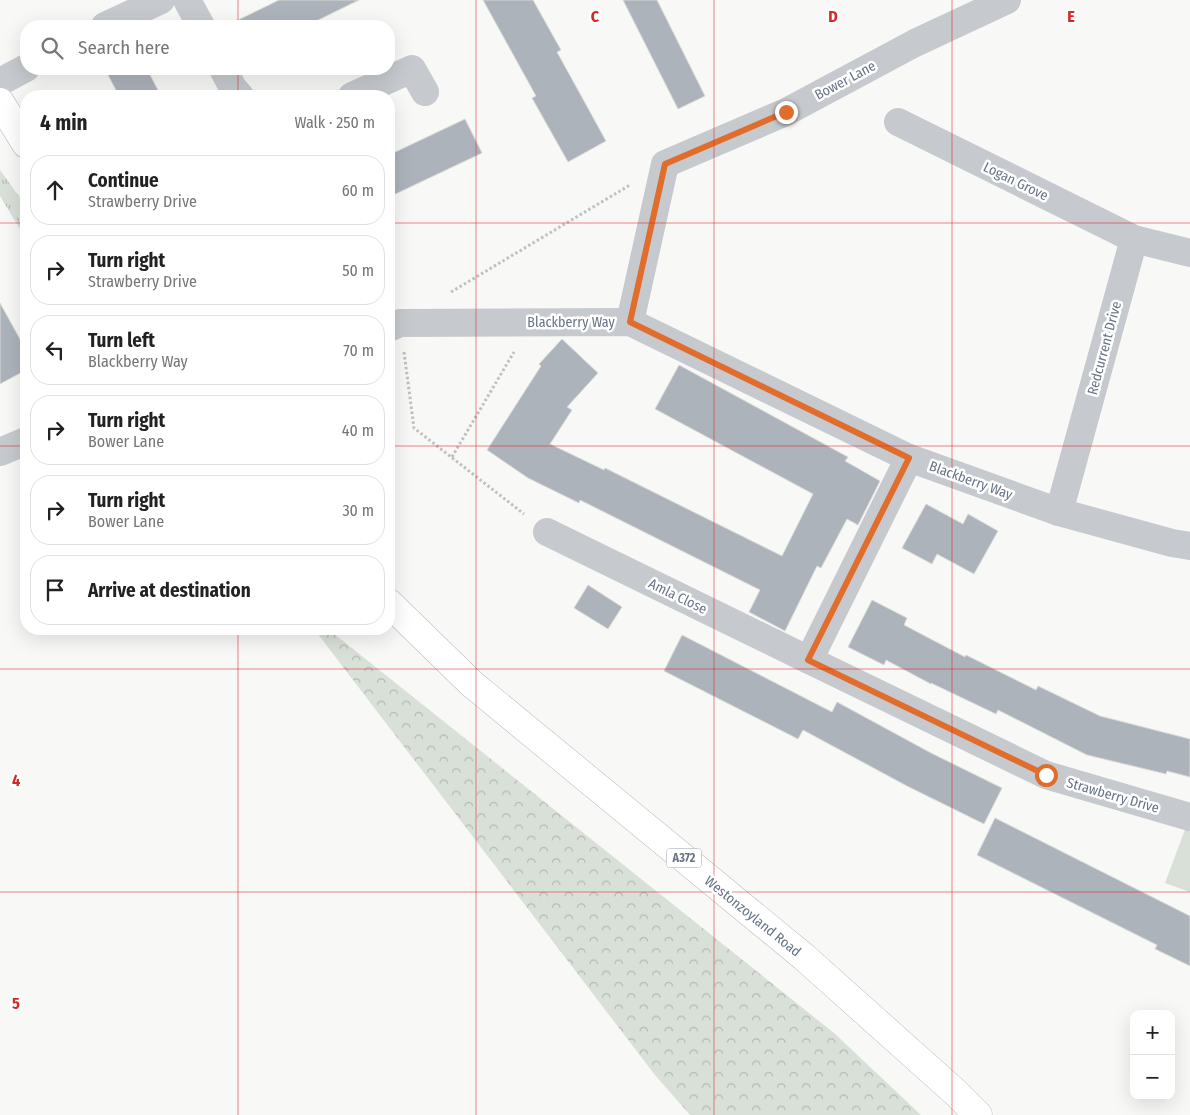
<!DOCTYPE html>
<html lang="en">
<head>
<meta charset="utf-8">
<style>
  :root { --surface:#fff; --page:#f6f6f6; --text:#222; --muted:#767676; --line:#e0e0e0 }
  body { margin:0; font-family:"Fira Sans Condensed",sans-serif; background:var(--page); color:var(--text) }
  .controls { position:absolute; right:15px; bottom:15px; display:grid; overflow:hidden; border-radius:10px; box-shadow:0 5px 20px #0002 }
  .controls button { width:45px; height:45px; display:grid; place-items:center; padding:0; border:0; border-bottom:1px solid var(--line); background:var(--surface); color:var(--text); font:25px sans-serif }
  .stop { position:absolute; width:15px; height:15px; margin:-11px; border:4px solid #e16d2d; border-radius:50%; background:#fff }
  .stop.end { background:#e16d2d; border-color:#fff; box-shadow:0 1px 5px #0008 }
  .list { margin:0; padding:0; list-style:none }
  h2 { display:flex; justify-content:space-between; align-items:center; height:65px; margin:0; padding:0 20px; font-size:21px }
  h2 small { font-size:16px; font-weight:400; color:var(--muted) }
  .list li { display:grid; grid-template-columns:32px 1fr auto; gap:15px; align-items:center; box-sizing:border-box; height:70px; margin:0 10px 10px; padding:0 10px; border:1px solid var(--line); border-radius:20px }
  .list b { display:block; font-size:19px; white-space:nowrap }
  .list p { margin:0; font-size:16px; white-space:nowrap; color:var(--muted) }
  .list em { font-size:16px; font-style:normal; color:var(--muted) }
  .icon { flex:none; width:28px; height:28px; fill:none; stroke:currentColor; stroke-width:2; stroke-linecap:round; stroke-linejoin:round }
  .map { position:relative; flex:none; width:1190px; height:1115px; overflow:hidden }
  .search { position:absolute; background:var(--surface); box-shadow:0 5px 20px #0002; left:20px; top:20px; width:375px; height:55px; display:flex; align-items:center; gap:12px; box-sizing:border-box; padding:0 18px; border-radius:20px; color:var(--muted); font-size:19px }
  .panel { position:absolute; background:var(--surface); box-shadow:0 5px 20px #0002; left:20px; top:90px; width:375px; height:545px; border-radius:20px }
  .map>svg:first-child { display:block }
  .grass { fill:url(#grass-tufts) }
  .forest { fill:url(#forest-crowns) }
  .park { fill:#d9e0d7 }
  .building { fill:#adb3bb; stroke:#dadad8 }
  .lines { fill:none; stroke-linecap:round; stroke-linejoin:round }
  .primary-casing { stroke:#b9bcc1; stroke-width:29 }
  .path { stroke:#bec0c3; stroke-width:3; stroke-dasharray:2.5 2.5; stroke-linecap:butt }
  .street { stroke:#c6c9cd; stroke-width:28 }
  .primary { stroke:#fff; stroke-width:28 }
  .route { stroke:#e16d2d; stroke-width:6 }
  .grid { fill:none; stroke:#d62828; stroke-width:1; stroke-opacity:0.55 }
  .labels { text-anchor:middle; stroke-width:5; stroke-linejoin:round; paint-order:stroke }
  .shield { fill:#fff; stroke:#959eab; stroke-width:1 }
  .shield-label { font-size:12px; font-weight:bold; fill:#687587 }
  .street-label { font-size:14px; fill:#687587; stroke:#fff }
  .grid-label { font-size:16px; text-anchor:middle; font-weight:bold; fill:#d62828; stroke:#fff; stroke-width:5; stroke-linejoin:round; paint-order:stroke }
</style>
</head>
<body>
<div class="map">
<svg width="1190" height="1115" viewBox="0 0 1190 1115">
  <defs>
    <pattern id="grass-tufts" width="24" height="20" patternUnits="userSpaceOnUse" patternTransform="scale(1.25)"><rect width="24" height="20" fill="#d9e0d7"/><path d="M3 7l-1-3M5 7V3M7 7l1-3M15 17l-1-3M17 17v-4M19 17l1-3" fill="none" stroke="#b4bab4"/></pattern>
    <pattern id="forest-crowns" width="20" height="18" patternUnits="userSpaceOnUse" patternTransform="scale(1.25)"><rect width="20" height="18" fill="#d9e0d7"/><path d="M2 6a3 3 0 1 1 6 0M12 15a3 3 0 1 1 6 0" fill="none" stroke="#b4bab4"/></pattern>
  </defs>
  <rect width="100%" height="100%" fill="#f8f8f6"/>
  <!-- grass -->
  <path class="grass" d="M0 170 26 206V239L0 196Z"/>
  <!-- forest -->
  <path class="forest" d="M314 629H328L834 1033 921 1115H690L655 1075Z"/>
  <!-- park -->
  <path class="park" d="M1186 827 1190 828V892L1165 883Z"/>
  <!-- building -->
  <g class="building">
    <path d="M279 0H359L306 26H226Z"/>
    <path d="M483 0H533L561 50 557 52 606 141 568 162 532 98 536 96Z"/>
    <path d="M623 0H657L705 96 678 109Z"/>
    <path d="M105 69H147L161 96H119Z"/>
    <path d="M465 119 482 153 389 197V155Z"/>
    <path d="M0 303 26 350V370L0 384Z"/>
    <path d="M562 339 598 373 567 407 572 410 550 444 604 470 605 468 782 556 813 494 655 409 679 365 848 457 845 461 880 481 858 525 847 519 821 568 817 566 785 631 749 612 760 590 580 500 579 503 528 478 487 450 541 366 539 364Z"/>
    <path d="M926 504 963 524 968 514 998 531 974 574 937 554 932 564 902 548Z"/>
    <path d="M588 585 622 607 608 629 574 608Z"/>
    <path d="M872 600 907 618 904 625 965 657 966 655 1036 690 1038 686 1100 716 1190 739V777L1167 771 1166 774 1087 755 998 710 996 714 931 683V684L886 660 884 665 848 647Z"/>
    <path d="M682 635 832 712 837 702 931 753 1002 788 984 824 907 786 803 730 798 739 664 671Z"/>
    <path d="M995 818 1190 916V966L1155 949 1157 945 977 855Z"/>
  </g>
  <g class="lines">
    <defs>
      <g id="primary">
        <path d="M0 102 26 144"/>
        <path d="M389 603 472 684 804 957 955 1092 978 1115"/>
      </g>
    </defs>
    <!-- primary casing -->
    <use href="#primary" class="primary-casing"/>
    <!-- path -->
    <g class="path">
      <path d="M451 292 630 185"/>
      <path d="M404 352 414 428 524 514"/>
      <path d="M452 457 514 352"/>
    </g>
    <!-- street -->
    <g class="street">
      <path d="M187 0 201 26"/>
      <path d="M105 26 161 0"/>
      <path d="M223 69 233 88 240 96"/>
      <path d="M0 82 26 68"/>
      <path d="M352 96 412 69 425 92"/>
      <path d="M898 122 1134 239"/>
      <path d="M630 322 665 164 786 112 915 43 1007 0"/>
      <path d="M389 328 400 323 630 322 909 458 1059 512 1172 543 1190 546"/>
      <path d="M0 452 26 441"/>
      <path d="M909 458 809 660 1046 775 1190 817"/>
      <path d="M1059 512 1134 239 1190 253"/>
      <path d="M547 532 809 660"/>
    </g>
    <!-- primary -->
    <use href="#primary" class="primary"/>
  </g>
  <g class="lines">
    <!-- route -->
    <path class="route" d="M786 112 665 164 630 322 909 458 808 660 1046 775"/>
  </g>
  <!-- grid -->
  <path class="grid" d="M238 0V26M476 0V1115M714 0V1115M952 0V1115M238 69V96M0 223H26M389 223H1190M0 446H26M389 446H1190M238 629V1115M0 669H1190M0 892H1190"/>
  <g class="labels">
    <!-- shield labels -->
    <rect class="shield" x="666.5" y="848.5" width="35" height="19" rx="4"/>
    <g class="shield-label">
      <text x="684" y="862">A372</text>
    </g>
    <!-- street labels -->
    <g class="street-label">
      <text transform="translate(845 80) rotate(-28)" y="5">Bower Lane</text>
      <text transform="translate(1016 181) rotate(26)" y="5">Logan Grove</text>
      <text x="571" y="327">Blackberry Way</text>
      <text transform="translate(1104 348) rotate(-75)" y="5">Redcurrent Drive</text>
      <text transform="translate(971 480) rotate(20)" y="5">Blackberry Way</text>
      <text transform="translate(678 596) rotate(26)" y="5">Amla Close</text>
      <text transform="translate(1113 795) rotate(16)" y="5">Strawberry Drive</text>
      <text transform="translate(753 916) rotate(39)" y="5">Westonzoyland Road</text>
    </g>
  </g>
  <g class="grid-label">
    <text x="595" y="22">C</text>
    <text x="833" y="22">D</text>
    <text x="1071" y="22">E</text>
    <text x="16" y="786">4</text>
    <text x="16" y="1009">5</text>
  </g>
</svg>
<div class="controls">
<button>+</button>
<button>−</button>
</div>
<div class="stop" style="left:1046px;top:775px"></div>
<div class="stop end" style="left:786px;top:112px"></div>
<div class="search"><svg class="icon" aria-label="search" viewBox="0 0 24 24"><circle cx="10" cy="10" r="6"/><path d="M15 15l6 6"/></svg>Search here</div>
<section class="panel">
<h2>4 min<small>Walk · 250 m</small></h2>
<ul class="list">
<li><svg class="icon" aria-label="ahead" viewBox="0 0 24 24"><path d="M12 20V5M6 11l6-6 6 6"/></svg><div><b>Continue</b><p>Strawberry Drive</p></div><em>60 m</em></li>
<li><svg class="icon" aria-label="right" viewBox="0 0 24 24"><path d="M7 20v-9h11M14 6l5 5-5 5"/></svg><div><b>Turn right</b><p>Strawberry Drive</p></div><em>50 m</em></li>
<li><svg class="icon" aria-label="left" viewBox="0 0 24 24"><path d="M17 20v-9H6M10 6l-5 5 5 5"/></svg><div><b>Turn left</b><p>Blackberry Way</p></div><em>70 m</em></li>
<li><svg class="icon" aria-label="right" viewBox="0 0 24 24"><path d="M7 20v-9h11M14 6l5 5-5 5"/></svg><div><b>Turn right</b><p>Bower Lane</p></div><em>40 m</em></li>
<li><svg class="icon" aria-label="right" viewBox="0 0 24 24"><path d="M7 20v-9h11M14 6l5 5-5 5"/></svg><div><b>Turn right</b><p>Bower Lane</p></div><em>30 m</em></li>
<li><svg class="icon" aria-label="arrive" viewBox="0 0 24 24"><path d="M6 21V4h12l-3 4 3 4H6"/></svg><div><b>Arrive at destination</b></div></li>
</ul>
</section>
</div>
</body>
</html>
